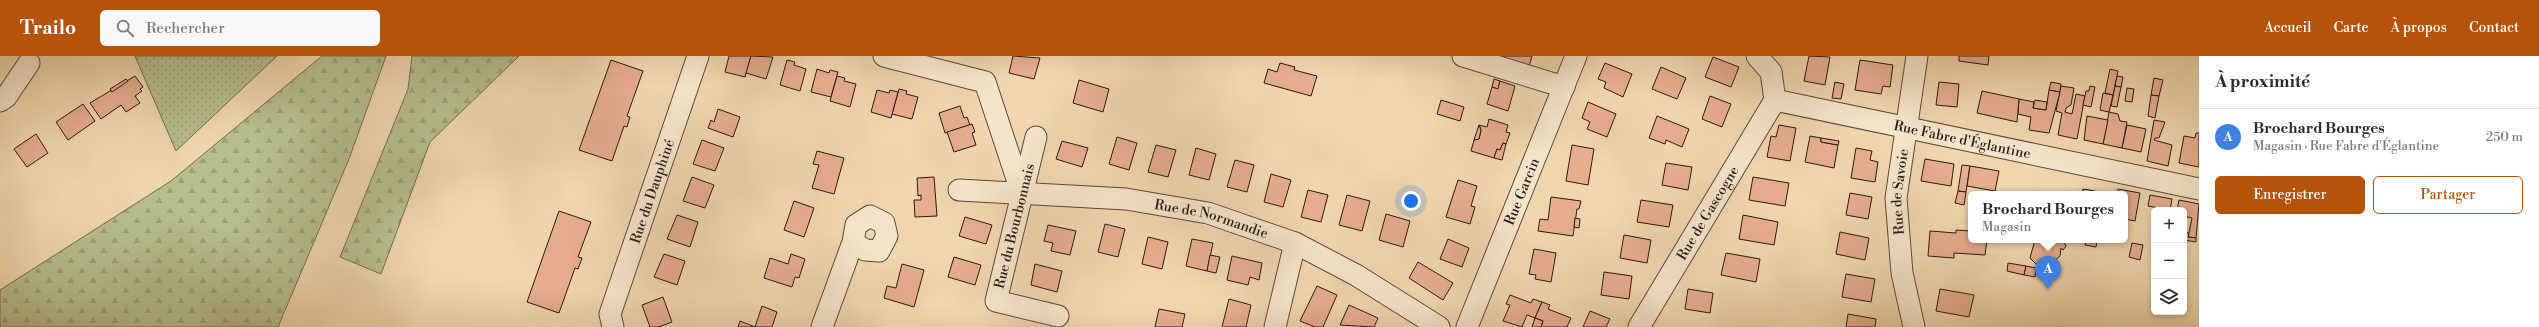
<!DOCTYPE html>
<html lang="fr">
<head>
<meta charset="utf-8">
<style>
  :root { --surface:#fff; --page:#f7f7f7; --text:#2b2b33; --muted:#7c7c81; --line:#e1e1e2; --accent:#b45309 }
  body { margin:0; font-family:"Libre Bodoni",serif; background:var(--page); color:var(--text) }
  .controls { position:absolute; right:12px; bottom:12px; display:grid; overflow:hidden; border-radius:6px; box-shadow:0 2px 6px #0003 }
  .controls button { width:36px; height:36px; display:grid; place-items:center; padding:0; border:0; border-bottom:1px solid var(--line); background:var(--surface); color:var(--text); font:20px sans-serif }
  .you { position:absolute; left:1411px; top:145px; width:14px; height:14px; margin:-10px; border:3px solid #fff; border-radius:50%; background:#1a73e8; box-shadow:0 0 0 6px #1a73e833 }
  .badge { display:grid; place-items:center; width:26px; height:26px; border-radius:50%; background:var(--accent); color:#fff; font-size:13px; font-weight:700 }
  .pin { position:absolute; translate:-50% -33px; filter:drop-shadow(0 1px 2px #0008) }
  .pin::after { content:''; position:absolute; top:21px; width:14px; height:12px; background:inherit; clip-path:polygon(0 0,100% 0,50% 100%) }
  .popup { position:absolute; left:1968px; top:135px; width:160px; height:52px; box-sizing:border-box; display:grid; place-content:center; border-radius:6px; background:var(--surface); filter:drop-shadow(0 1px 3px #0005); font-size:13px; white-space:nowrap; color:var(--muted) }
  .popup b { font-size:15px; color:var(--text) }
  .popup::after { content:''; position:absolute; left:50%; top:100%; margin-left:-8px; border:8px solid transparent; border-top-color:var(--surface) }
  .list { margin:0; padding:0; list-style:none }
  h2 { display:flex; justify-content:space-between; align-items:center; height:52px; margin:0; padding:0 16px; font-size:17px }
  h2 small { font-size:13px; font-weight:400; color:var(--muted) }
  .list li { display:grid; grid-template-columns:26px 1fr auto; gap:12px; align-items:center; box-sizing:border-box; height:56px; padding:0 16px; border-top:1px solid var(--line) }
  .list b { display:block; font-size:15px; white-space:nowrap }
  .list p { margin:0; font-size:13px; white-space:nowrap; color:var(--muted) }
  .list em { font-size:13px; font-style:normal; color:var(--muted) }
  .actions { display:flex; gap:8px; padding:12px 16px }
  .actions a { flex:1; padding:9px 0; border:1px solid var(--accent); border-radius:6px; text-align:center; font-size:14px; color:var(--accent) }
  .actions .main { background:var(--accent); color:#fff }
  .icon { flex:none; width:22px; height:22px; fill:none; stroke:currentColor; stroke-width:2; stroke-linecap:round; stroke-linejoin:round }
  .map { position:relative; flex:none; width:2199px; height:271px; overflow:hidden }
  header { display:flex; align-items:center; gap:24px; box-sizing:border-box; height:56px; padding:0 20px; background:var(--accent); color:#fff }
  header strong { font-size:19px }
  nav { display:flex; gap:22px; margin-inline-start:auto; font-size:14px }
  .search { width:280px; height:36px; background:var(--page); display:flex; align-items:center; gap:10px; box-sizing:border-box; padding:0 14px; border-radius:6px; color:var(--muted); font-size:15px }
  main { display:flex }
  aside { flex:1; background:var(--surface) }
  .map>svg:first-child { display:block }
  .green { fill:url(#green-dots); stroke:#706c51 }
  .forest { fill:url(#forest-firs); stroke:#706c51 }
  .building { fill:#e6ad8e; stroke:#291b16 }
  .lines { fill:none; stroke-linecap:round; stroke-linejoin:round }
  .minor-casing { stroke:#5b4a3c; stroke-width:23 }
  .minor { stroke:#f5e4ca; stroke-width:21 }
  .labels { text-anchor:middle; stroke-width:4; stroke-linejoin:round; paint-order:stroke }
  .street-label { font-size:14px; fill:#291b16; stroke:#f5e4ca }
</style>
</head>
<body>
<header>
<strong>Trailo</strong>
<div class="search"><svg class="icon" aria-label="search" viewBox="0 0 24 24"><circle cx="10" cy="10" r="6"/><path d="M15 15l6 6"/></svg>Rechercher</div>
<nav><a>Accueil</a><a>Carte</a><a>À propos</a><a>Contact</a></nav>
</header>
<main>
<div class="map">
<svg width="2199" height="271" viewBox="0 0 2199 271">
  <defs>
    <pattern id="green-dots" width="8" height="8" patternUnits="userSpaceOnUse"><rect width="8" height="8" fill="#b6be8c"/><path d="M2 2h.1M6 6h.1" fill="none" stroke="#9ca378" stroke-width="1.8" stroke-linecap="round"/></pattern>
    <pattern id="forest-firs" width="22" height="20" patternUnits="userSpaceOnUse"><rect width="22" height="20" fill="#b6be8c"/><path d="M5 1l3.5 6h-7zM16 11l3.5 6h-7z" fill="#9ca378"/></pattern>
  </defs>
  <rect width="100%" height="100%" fill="#f0d6ad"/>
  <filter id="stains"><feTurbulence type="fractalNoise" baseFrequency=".005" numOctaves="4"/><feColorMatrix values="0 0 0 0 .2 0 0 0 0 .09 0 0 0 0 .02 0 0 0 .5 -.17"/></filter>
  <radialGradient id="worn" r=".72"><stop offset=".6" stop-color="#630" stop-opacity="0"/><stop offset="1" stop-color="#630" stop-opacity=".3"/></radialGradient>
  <!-- green -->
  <path class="green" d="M135 0H277L176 95Z"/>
  <!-- forest -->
  <g class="forest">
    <path d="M322 0H386L349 103 278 271H0V234L171 125Z"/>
    <path d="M412 0H519L430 86 381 218 340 201 408 33Z"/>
  </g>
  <!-- building -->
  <g class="building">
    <path d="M729 0H751L745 21 725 16Z"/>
    <path d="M751 0 773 1 766 23 746 17Z"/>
    <path d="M1013 0 1040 2 1034 23 1009 17Z"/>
    <path d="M1504 0H1532L1528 14 1502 6Z"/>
    <path d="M1809 0 1830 1 1825 29 1804 25Z"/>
    <path d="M1959 0H1989L1988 9 1959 5Z"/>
    <path d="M1713 1 1739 11 1731 31 1705 21Z"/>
    <path d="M611 4 643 15 627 60 630 61 627 71 624 70 612 105 579 94Z"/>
    <path d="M787 4 795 6 794 9 806 13 800 35 780 29Z"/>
    <path d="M1860 4 1893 9 1890 31 1883 30 1881 38 1855 34Z"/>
    <path d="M1280 7 1295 11 1294 14 1317 20 1311 40 1264 27 1268 13 1277 16Z"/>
    <path d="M1605 7 1632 18 1623 41 1604 32 1606 26 1598 23Z"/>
    <path d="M1661 11 1686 22 1677 43 1652 33Z"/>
    <path d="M817 13 829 17 830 14 838 16 831 41 811 36Z"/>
    <path d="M2110 13 2118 15 2113 39 2105 37Z"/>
    <path d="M135 20 143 31 140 33 142 35 135 40 140 47 126 56 121 49 101 63 90 47Z"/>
    <path d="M837 20 845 22 844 25 856 28 850 51 830 45Z"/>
    <path d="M2117 20 2123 21 2121 31 2115 30Z"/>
    <path d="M2154 22 2163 24 2159 40 2151 39Z"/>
    <path d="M126 23 128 25 112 36 110 33Z"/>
    <path d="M1494 23 1500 25 1498 33 1492 31Z"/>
    <path d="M1079 24 1109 33 1103 56 1073 47Z"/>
    <path d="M1500 25 1515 30 1508 55 1487 48 1492 31 1498 33Z"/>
    <path d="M1835 26 1844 28 1841 43 1832 42Z"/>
    <path d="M1939 26 1959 28 1957 51 1936 49Z"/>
    <path d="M2051 26 2061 28 2060 36 2049 34Z"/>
    <path d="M2061 30 2074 32 2071 49 2066 52 2065 56 2072 58 2076 38 2085 40 2077 83 2058 79 2062 57 2056 55Z"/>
    <path d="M2090 30 2095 31 2091 51 2083 49 2086 35H2089Z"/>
    <path d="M2115 30 2121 31 2117 51 2111 50Z"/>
    <path d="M2127 32 2134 33 2132 46 2125 45Z"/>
    <path d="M899 33 907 35 906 38 918 41 912 63 892 58Z"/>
    <path d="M877 34 889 37 890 34 898 36 891 62 871 56Z"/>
    <path d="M2049 34 2060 36 2049 77 2029 74 2031 61 2018 58 2019 43 2034 46 2033 52 2046 54Z"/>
    <path d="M1982 35 2019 43 2017 66 1977 57Z"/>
    <path d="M2103 37 2113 39 2109 56 2100 54Z"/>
    <path d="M2151 39 2159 40 2155 62 2148 60Z"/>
    <path d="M1710 40 1731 48 1722 71 1702 63Z"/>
    <path d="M1441 44 1464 51 1460 65 1437 58Z"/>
    <path d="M2035 44 2047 46 2046 54 2033 52Z"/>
    <path d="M1588 46 1616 58 1607 81 1587 73 1590 66 1582 62Z"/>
    <path d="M83 48 95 65 68 84 56 66Z"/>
    <path d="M960 50 964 62 967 61 970 69 945 77 939 57Z"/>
    <path d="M718 53 740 61 733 81 708 72 711 64 714 66Z"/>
    <path d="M2109 56 2118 58 2120 65 2127 66 2122 92 2103 88Z"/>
    <path d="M1657 60 1689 73 1682 91 1666 84 1665 88 1649 82Z"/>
    <path d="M2087 60 2108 64 2103 88 2084 84Z"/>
    <path d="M1489 63 1508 69 1506 76 1510 77 1506 88 1503 87 1500 94 1497 93 1494 102 1471 95 1474 84 1479 83 1481 74 1479 69 1487 71Z"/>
    <path d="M2154 64 2165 66 2159 82H2155L2154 84 2172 89 2168 110 2147 105Z"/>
    <path d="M972 68 975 76 972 77 976 89 954 96 947 76Z"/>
    <path d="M1479 69 1481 74 1479 83 1474 84Z"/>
    <path d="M1779 69 1796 72 1790 105 1767 101 1771 80 1776 81Z"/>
    <path d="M2127 69 2146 73 2141 96 2122 92Z"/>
    <path d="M2196 77H2199V111L2179 107 2184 80 2195 82Z"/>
    <path d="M36 78 48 97 27 111 14 93Z"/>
    <path d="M1810 80 1821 82V86L1838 89 1834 112 1805 106Z"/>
    <path d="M1117 81 1137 87 1129 114 1109 108Z"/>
    <path d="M1821 82 1839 85 1838 89 1821 86Z"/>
    <path d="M702 84 724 92 715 115 693 108Z"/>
    <path d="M1062 85 1088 92 1082 111 1056 103Z"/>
    <path d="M1503 87 1506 88 1502 104 1494 102 1497 93 1500 94Z"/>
    <path d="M1156 89 1176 94 1168 121 1148 116Z"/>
    <path d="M1572 89 1594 93 1588 129 1566 125Z"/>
    <path d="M1196 92 1216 98 1209 124 1189 119Z"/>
    <path d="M1856 92 1872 95 1870 104 1878 106 1875 126 1851 122Z"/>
    <path d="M817 95 844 102 834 138 812 132 819 109 813 108Z"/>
    <path d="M1925 103 1954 108 1951 130 1921 125Z"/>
    <path d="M1235 104 1254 109 1247 136 1227 131Z"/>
    <path d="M1666 107 1692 111 1688 134 1662 129Z"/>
    <path d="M1962 109 1970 110 1966 136 1958 135Z"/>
    <path d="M1970 110 1999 115 1995 135 1967 130Z"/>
    <path d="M1271 118 1291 124 1283 151 1264 146Z"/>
    <path d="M692 121 714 129 705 152 683 145Z"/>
    <path d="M934 121 937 160 915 161 914 144H921V139L918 140 917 122Z"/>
    <path d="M1753 121 1789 127 1785 150 1749 144Z"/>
    <path d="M1458 124 1477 130 1471 150 1475 151 1470 168 1446 161Z"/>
    <path d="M2083 133 2095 135V138H2082Z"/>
    <path d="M2118 133 2140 137 2135 165 2125 163 2127 147 2125 138H2117Z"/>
    <path d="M1308 134 1328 139 1321 166 1301 161Z"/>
    <path d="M1958 135 1966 136 1964 149 1955 147Z"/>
    <path d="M1850 137 1872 141 1868 163 1846 159Z"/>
    <path d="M1347 139 1370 145 1362 175 1339 169Z"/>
    <path d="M2150 139 2172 143 2170 154H2159V152L2148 150Z"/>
    <path d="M1551 141 1581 145 1579 153H1577L1573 180 1538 175 1540 163 1548 164Z"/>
    <path d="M1641 144 1673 149 1669 171 1637 166Z"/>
    <path d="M2179 144 2199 148 2196 182 2188 181 2192 162 2184 160V154H2177Z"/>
    <path d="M794 145 814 152 804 181 784 174Z"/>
    <path d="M559 155 591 166 578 201 582 202 578 213 575 212 559 257 527 246Z"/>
    <path d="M1386 158 1410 165 1403 191 1379 184Z"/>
    <path d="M677 159 698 166 690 191 667 183Z"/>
    <path d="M1743 159 1778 166 1774 189 1739 183Z"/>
    <path d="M965 161 992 169 986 188 959 180Z"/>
    <path d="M1575 162 1580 163 1579 172 1574 171Z"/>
    <path d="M1105 168 1125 173 1118 201 1098 196Z"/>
    <path d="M1048 169 1076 175 1070 199 1051 195 1053 187 1044 185Z"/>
    <path d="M1956 174 1971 175V184H1987L1985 199 1954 197V202L1928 200 1930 175 1956 177Z"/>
    <path d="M1840 176 1869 182 1865 204 1836 198Z"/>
    <path d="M2184 176 2189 177 2188 181 2196 182V186L2184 184Z"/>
    <path d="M1624 179 1651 184 1647 207 1620 202Z"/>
    <path d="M1148 181 1168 186 1162 213 1142 208Z"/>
    <path d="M1192 183 1213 187 1207 215 1186 210Z"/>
    <path d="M1448 183 1469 192 1462 211 1440 203Z"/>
    <path d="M2035 184H2065L2064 186 2066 190 2063 194 2061 192 2060 200 2051 208H2036L2030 202Z"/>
    <path d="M2086 184 2097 185 2096 191 2085 189Z"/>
    <path d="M2132 187 2143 189 2140 204 2129 201Z"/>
    <path d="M1534 193 1556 197 1551 226 1535 223 1536 219 1529 218Z"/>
    <path d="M1726 197 1760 203 1756 226 1721 219Z"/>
    <path d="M664 198 685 205 677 229 654 221Z"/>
    <path d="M791 198 805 203 799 222 795 221 792 231 764 222 770 202 788 208Z"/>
    <path d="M1210 199 1220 201 1216 217 1207 215Z"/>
    <path d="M1232 200 1262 207 1259 224 1250 221 1248 229 1227 224Z"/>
    <path d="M954 201 981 209 975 229 948 221Z"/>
    <path d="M1418 206 1453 227 1443 244 1409 222Z"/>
    <path d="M2008 207 2026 210 2024 219 2007 215Z"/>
    <path d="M902 208 924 214 914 251 884 242 887 230 896 232Z"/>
    <path d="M1035 208 1062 215 1057 236 1031 229Z"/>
    <path d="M2026 210 2036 212 2035 221 2024 219Z"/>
    <path d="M1604 216 1632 220 1629 243 1601 239Z"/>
    <path d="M1846 218 1875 223 1871 246 1842 241Z"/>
    <path d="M1317 230 1337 239 1323 271H1315L1300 265Z"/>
    <path d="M1688 233 1713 237 1710 257 1685 253Z"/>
    <path d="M1940 233 1974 239 1969 261 1936 255Z"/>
    <path d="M1510 239 1531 247 1533 243 1542 246 1535 262 1527 259 1522 271 1503 265 1510 249 1506 248Z"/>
    <path d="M663 241 672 266 659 271H650L642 249Z"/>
    <path d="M1229 243 1251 249 1246 271H1222Z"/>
    <path d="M1542 246 1550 249 1548 253 1571 262 1567 271H1541L1543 265 1535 262Z"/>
    <path d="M1349 249 1378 262 1374 271 1340 269Z"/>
    <path d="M762 250 777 256 772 271H738L740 265 755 271Z"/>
    <path d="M1159 253 1185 258 1182 271H1155Z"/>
    <path d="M1590 255 1610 263 1606 271H1583Z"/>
    <path d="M1848 258 1876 263 1875 271H1846Z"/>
    <path d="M1535 262 1543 265 1541 271H1532Z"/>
  </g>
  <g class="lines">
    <defs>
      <g id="minor">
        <path d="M884 0 985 26 1022 138"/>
        <path d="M1463 0 1564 31"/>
        <path id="s1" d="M1757 0 1771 16 1775 44 2199 133"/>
        <path d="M0 45 6 41 29 7"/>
        <path d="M1036 81 996 245 1058 260"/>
        <path id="s2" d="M959 134 1126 143 1208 157 1295 187 1356 219 1439 271"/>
        <path id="s3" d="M613 271 610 258 698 0"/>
        <path d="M822 271 853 186 856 169 870 160 884 167 887 180 879 195 865 194 853 186"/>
        <path d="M1275 271 1295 187"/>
        <path id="s4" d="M1467 271 1576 0"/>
        <path id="s5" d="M1639 271 1775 44"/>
        <path id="s6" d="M1914 271 1902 217 1896 142 1917 0"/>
      </g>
    </defs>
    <!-- minor casing -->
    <use href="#minor" class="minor-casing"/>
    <!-- minor -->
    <use href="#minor" class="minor"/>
  </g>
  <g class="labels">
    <!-- street labels -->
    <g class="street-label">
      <text dy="5" stroke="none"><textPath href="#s1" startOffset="241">Rue Fabre d'Églantine</textPath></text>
      <text dy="5" stroke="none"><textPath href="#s3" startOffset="143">Rue du Dauphiné</textPath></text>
      <text dy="5" stroke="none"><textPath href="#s4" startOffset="146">Rue Garcin</textPath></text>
      <text dy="5" stroke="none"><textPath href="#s6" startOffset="137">Rue de Savoie</textPath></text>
      <text dy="5" stroke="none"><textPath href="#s5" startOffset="133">Rue de Gascogne</textPath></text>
      <text dy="5" stroke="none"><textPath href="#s2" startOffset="255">Rue de Normandie</textPath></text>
      <text transform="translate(1014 170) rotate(-76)" y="5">Rue du Bourbonnais</text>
    </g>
  </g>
  <rect width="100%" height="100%" filter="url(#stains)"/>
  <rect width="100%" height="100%" fill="url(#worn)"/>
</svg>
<div class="controls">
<button>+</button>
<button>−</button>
<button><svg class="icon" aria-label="layers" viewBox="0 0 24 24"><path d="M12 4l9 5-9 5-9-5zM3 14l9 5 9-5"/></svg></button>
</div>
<div class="you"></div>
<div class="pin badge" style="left:2048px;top:233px;background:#3f7fe0">A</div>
<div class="popup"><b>Brochard Bourges</b>Magasin</div>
</div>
<aside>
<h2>À proximité<small></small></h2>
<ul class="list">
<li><span class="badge" style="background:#3f7fe0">A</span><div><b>Brochard Bourges</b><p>Magasin · Rue Fabre d'Églantine</p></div><em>250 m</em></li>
</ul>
<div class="actions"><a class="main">Enregistrer</a><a>Partager</a></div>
</aside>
</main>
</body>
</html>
